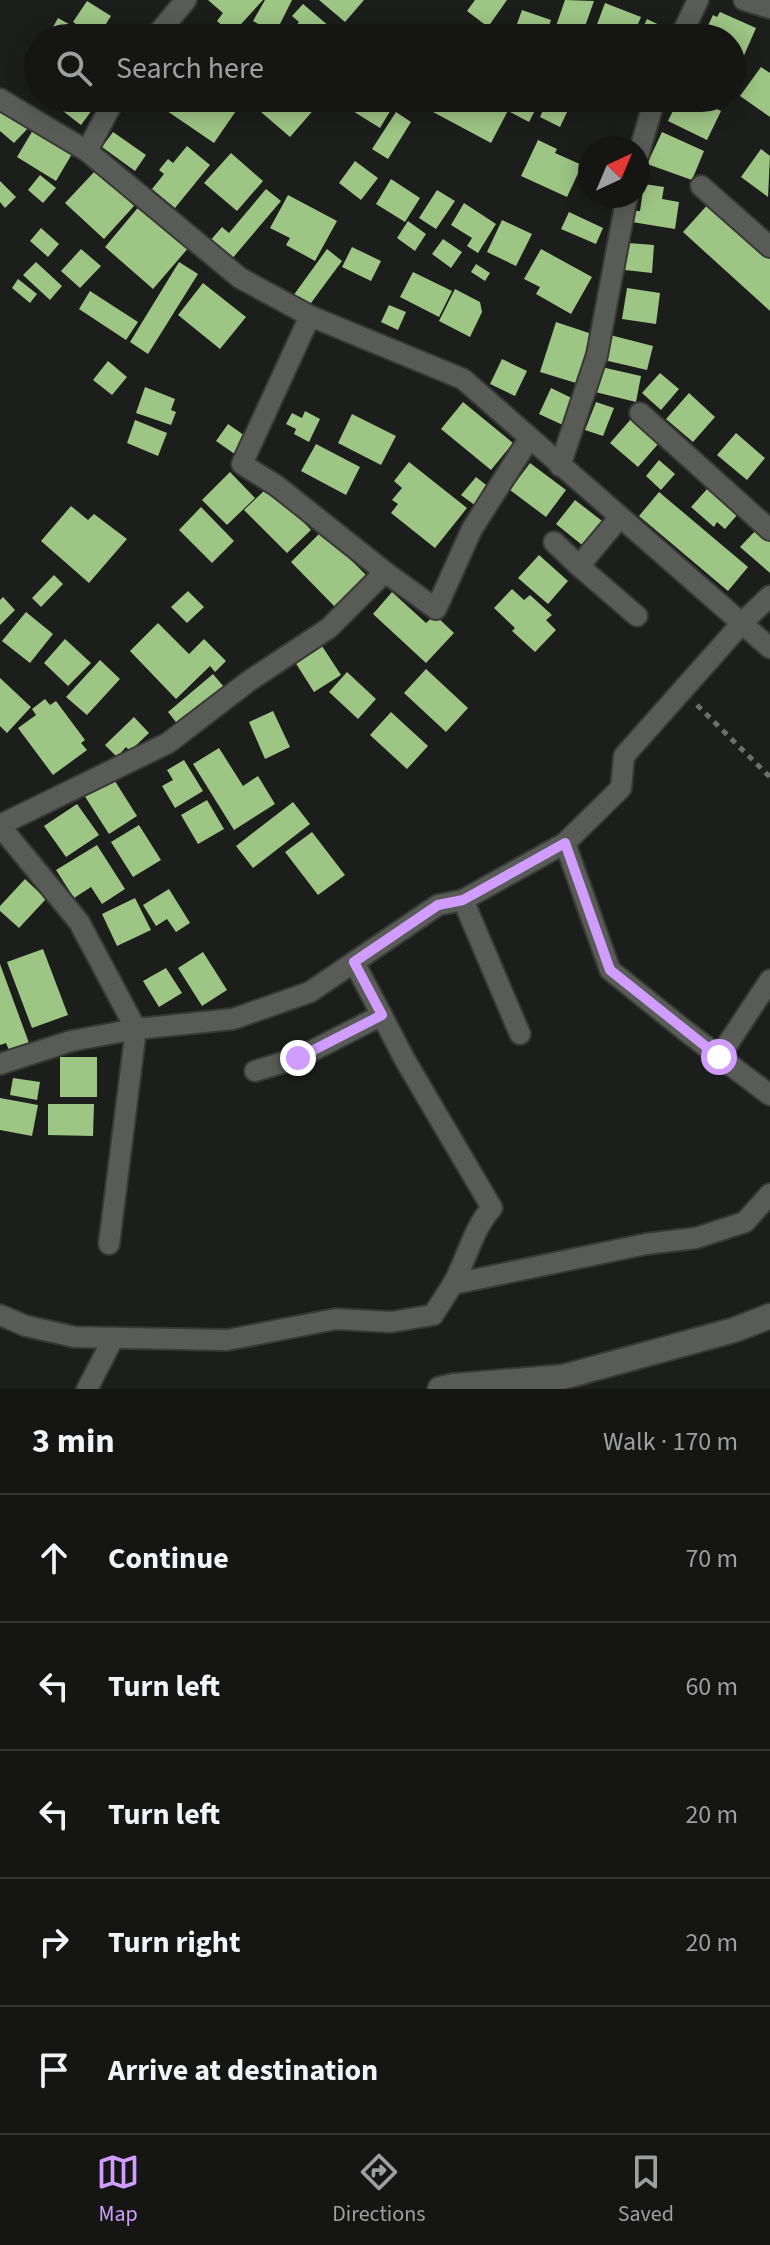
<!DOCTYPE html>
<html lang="en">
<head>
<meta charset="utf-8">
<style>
  :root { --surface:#151614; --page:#222322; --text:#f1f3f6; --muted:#9d9fa0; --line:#343534; --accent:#d09dff }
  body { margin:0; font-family:"Source Sans 3",sans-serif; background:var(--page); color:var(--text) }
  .compass { position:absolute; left:578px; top:136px; width:72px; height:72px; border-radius:50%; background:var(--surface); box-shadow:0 4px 20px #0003; rotate:44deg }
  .stop { position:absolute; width:24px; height:24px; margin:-18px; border:6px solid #d09dff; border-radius:50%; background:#fff }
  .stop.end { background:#d09dff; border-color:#fff; box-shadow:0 2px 8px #0008 }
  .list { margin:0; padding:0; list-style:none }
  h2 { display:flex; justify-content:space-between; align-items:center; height:104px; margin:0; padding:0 32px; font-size:34px }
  h2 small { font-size:26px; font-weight:400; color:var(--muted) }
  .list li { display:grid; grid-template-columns:52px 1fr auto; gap:24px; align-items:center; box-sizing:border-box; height:128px; padding:0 32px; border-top:2px solid var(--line) }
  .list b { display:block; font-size:30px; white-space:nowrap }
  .list em { font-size:26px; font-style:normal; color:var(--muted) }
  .icon { flex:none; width:44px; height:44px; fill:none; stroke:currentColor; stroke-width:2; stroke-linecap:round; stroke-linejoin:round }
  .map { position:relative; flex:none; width:770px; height:1389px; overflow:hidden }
  .search { position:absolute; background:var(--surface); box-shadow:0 4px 20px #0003; left:24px; right:24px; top:24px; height:88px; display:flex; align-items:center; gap:20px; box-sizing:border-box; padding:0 28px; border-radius:44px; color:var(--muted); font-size:30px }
  .sheet { height:744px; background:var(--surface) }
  nav { display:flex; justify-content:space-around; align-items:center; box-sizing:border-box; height:112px; border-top:2px solid var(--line); background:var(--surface); font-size:22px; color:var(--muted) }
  nav a { display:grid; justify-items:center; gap:4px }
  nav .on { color:var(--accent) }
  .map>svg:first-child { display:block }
  .building { fill:#9dc584 }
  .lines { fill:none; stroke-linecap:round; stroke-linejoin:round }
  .street-casing { stroke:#383937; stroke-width:24 }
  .secondary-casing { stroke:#383937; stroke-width:28 }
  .path { stroke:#6d6f6d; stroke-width:5; stroke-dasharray:6 6; stroke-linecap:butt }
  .street { stroke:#595b57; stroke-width:20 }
  .secondary { stroke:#595b57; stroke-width:24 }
  .route { stroke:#d09dff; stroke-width:10 }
</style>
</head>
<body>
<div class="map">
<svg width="770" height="1389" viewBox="0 0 770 1389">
  <rect width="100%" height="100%" fill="#1c1e1b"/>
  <!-- building -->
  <g class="building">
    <path d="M208 0H263L232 34 217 21 223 13Z"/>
    <path d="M265 0H292L275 34 253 21Z"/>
    <path d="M319 0H364L345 22Z"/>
    <path d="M475 0H507L488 27 467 11Z"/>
    <path d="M565 0 594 1 582 35 556 26Z"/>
    <path d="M87 1 111 16 97 38 73 22Z"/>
    <path d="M605 3 641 17 632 38H601L593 35Z"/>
    <path d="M303 4 343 38H305L298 32 300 29 296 26 299 22 292 16Z"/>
    <path d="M522 10 551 20 545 38H512Z"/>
    <path d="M720 12 756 28 742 60 732 56V38H702L713 15 717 17Z"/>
    <path d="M58 18 94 38H47Z"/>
    <path d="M647 19 672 31 668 38H638Z"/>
    <path d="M761 67 770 73V117L740 96Z"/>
    <path d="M67 98H85L95 106 81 125 59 108Z"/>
    <path d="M148 98H231L240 105 214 143Z"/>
    <path d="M249 98H308L317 106 290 137 247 100Z"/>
    <path d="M342 98H398L380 128 340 103Z"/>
    <path d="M440 98H503L512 103 491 143 433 112Z"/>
    <path d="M517 98 541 99 529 122 510 112Z"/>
    <path d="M618 98H643L639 108Z"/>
    <path d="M679 98H695L721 111 707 140 668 121Z"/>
    <path d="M548 99 569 108 560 127 540 117Z"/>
    <path d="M0 107 30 126 14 143 0 131Z"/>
    <path d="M396 112 411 122 388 159 372 149Z"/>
    <path d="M33 130 72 154 56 181 17 157Z"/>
    <path d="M113 132 146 155 135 171 102 147Z"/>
    <path d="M662 132 704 151 692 180 647 164Z"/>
    <path d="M538 140 557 149 555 153 582 165 567 197 521 176Z"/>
    <path d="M187 146 210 165 175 208 152 189 164 174 159 170 168 159 173 163Z"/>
    <path d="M761 149 770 156 768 197 741 177Z"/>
    <path d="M231 153 263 181 237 211 204 183Z"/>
    <path d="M355 161 378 178 361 200 339 183Z"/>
    <path d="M95 171 100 176 103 173 134 206 104 239 65 203Z"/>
    <path d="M40 175 56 188 43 203 28 190Z"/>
    <path d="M391 179 420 198 405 222 376 204Z"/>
    <path d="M0 181 16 197 5 208 0 202Z"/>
    <path d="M644 184 664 187 662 199 679 202 675 229 632 222 633 211H640Z"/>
    <path d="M266 189 281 201 231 260 209 242 222 227 229 233Z"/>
    <path d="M437 190 455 201 436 229 419 218Z"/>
    <path d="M288 195 337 221 315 261 286 245 290 238 270 228Z"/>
    <path d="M710 202 770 256V311L683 232Z"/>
    <path d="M464 203 496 224 478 253 467 246 472 238 451 225Z"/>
    <path d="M141 204 190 246 153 289 105 247Z"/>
    <path d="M569 212 603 228 596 244 561 229Z"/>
    <path d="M502 220 532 234 516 266 487 252Z"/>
    <path d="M408 221 426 234 415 251 397 238Z"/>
    <path d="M41 228 59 244 48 257 30 241Z"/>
    <path d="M443 239 462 252 451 268 432 254Z"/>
    <path d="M628 243 654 245 652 273 625 270Z"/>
    <path d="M352 247 381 261 371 281 342 267Z"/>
    <path d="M81 249 101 266 80 288 61 271Z"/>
    <path d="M327 249 342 261 308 307 293 296Z"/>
    <path d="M541 249 592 277 571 314 536 294 540 287 524 279Z"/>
    <path d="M36 262 62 286 50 300 23 275Z"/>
    <path d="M179 262 198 274 148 354 130 342Z"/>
    <path d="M476 264 490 273 485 281 471 272Z"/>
    <path d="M413 272 452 291 439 317 400 297Z"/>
    <path d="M18 279 37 294 30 303 12 288Z"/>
    <path d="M203 283 246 317 220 349 178 315Z"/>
    <path d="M627 288 660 293 656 324 622 319Z"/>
    <path d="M455 289 480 302 482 312 470 337 439 321Z"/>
    <path d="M90 291 138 322 126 340 79 309Z"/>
    <path d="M389 305 406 312 398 330 381 322Z"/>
    <path d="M556 322 592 334 576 383 540 372Z"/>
    <path d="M610 335 653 346 647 370 604 360Z"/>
    <path d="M502 359 527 371 515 396 490 384Z"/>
    <path d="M108 361 127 377 112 395 93 380Z"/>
    <path d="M597 366 641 376 636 402 591 391Z"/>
    <path d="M660 373 679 389 661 410 642 393Z"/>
    <path d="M145 387 175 399 171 410 176 412 171 425 136 413Z"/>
    <path d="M551 388 580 402 567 427 539 414Z"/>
    <path d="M689 393 715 417 693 442 666 419Z"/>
    <path d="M463 402 513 443 491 470 441 429Z"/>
    <path d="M596 402 614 408 603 436 585 430Z"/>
    <path d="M305 411 320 419 309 442 294 434 296 429 286 424 292 413 302 418Z"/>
    <path d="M352 414 396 436 381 465 338 443Z"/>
    <path d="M631 419 659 443 638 467 610 443Z"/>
    <path d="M135 420 167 433 158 456 127 443Z"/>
    <path d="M228 424 248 438 236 455 216 441Z"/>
    <path d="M736 433 765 458 747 480 717 455Z"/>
    <path d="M316 444 360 467 346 495 301 471Z"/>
    <path d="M659 460 675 474 661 490 646 476Z"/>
    <path d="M409 462 467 508 435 548 391 513 398 504 392 500 402 488 394 481Z"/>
    <path d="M530 463 566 490 546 517 510 490Z"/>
    <path d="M230 472 255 498 227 525 202 500Z"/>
    <path d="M476 477 490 488 476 506 461 495Z"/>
    <path d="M269 486 311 530 287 553 244 510Z"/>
    <path d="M708 488 738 514 725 529 717 522 714 527 691 507Z"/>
    <path d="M659 492 748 567 728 591 639 516Z"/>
    <path d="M575 500 606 524 587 549 556 524Z"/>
    <path d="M71 506 88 520 94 514 127 539 89 583 41 541Z"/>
    <path d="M201 507 234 541 212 563 179 530Z"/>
    <path d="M756 530 770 542V573L740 547Z"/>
    <path d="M322 531 368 577 336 608 291 562Z"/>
    <path d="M539 555 568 581 548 604 518 578Z"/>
    <path d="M54 575 63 584 41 607 32 598Z"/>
    <path d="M512 589 524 600 530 595 552 615 546 620 556 630 535 652 512 631 515 628 494 608Z"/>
    <path d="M188 591 204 607 187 623 171 607Z"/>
    <path d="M392 592 426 623 435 615 454 633 426 663 373 614Z"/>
    <path d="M3 597 15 610 0 625V600Z"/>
    <path d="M26 612 53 634 30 663 2 641Z"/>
    <path d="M158 623 189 654 204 639 226 661 215 672 210 666 176 699 130 651Z"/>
    <path d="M65 639 91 663 68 686 44 663Z"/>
    <path d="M322 646 341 675 314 692 295 662Z"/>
    <path d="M100 660 120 679 87 715 66 697Z"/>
    <path d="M426 669 468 708 446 732 404 693Z"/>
    <path d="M347 672 376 699 358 719 329 692Z"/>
    <path d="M213 674 229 693 183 731 168 712Z"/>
    <path d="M0 678 31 707 7 733 0 726Z"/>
    <path d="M45 699 50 705 56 701 85 740 81 743 87 750 53 775 18 728 36 715 32 709Z"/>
    <path d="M273 711 290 747 265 759 249 722Z"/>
    <path d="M391 712 428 746 407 769 370 735Z"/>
    <path d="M134 717 149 733 130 751 126 747 117 757 105 745Z"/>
    <path d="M219 748 243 786 258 776 275 804 234 830 193 764Z"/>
    <path d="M184 760 203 791 175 808 162 786 173 780 167 770Z"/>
    <path d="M113 778 137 816 109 834 84 795Z"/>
    <path d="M207 800 224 829 198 844 181 815Z"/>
    <path d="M293 802 310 824 253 868 236 846Z"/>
    <path d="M77 804 99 835 66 857 44 826Z"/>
    <path d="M139 825 161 860 133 877 111 842Z"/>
    <path d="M312 832 345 875 318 895 285 852Z"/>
    <path d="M97 845 125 889 102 904 91 887 74 898 56 870Z"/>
    <path d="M25 879 46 899 19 928 0 911V906Z"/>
    <path d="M169 889 190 923 176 932 167 919 156 926 143 905Z"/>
    <path d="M135 898 151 930 117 946 102 914Z"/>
    <path d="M43 949 68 1015 32 1028 7 962Z"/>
    <path d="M203 952 227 990 202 1006 178 968Z"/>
    <path d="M0 964 29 1043 9 1050 6 1043 0 1045Z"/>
    <path d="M166 968 182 993 159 1007 143 981Z"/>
    <rect x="60" y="1057" width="37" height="40"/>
    <path d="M13 1078 40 1082 37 1100 10 1095Z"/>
    <path d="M0 1098 38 1105 32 1136 0 1130Z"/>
    <path d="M48 1104H94L93 1136 48 1135Z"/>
  </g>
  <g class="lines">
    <defs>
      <g id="street">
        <path d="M744 0 770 8"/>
        <path d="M154 38 186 0"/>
        <path d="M680 38 698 0"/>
        <path d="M0 99 87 151 240 278 310 316 463 379 770 648"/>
        <path d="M87 151 115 98"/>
        <path d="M638 156 655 98"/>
        <path d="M701 186 770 247"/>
        <path d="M310 316 242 464 277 486 385 572"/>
        <path d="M640 413 770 530"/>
        <path d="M560 466 597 355 627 196"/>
        <path d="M554 542 579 566 620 517"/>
        <path d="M579 566 637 616"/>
        <path d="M0 825 168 743 249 681 329 628 385 572 436 609 472 529 529 439"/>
        <path d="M0 826 79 922 136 1029 233 1019 310 992 438 905 463 900 565 843 621 788 624 756 742 623 770 596"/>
        <path d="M565 843 610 970 687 1032 770 1095"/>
        <path d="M463 900 520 1034"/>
        <path d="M354 962 405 1060 492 1208C473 1228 467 1259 453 1284"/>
        <path d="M719 1057 770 980"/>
        <path d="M0 1064 71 1041 136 1029 109 1244"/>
        <path d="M255 1071 298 1058 382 1015"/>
        <path d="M0 1315 26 1326 75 1337 227 1340 336 1319 391 1322 433 1315 453 1284 646 1244 696 1238 745 1222 770 1194"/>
        <path d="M87 1389 113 1339"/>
      </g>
      <path id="secondary" d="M440 1389 454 1386 563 1377 734 1330 770 1316"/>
    </defs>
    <!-- street casing -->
    <use href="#street" class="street-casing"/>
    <!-- secondary casing -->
    <use href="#secondary" class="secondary-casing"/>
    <!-- path -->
    <path class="path" d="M697 705 770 777"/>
    <!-- street -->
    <use href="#street" class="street"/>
    <!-- secondary -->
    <use href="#secondary" class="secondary"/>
  </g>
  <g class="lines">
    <!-- route -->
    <path class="route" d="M298 1058 382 1015 354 962 438 905 463 900 565 843 610 970 719 1057"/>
  </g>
</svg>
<svg class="compass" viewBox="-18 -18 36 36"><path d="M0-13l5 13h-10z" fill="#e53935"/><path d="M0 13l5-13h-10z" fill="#9d9fa0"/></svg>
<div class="stop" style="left:719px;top:1057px"></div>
<div class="stop end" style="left:298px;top:1058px"></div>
<div class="search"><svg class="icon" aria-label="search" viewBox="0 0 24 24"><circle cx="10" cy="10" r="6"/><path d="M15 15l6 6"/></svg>Search here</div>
</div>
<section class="sheet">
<h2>3 min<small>Walk · 170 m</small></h2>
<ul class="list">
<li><svg class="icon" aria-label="ahead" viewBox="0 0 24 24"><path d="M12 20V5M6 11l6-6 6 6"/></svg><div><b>Continue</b></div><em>70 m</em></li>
<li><svg class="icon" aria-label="left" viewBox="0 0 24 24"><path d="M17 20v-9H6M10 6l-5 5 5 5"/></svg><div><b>Turn left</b></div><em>60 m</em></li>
<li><svg class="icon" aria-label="left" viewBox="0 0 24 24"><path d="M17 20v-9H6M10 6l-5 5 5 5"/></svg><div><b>Turn left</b></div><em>20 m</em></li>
<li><svg class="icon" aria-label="right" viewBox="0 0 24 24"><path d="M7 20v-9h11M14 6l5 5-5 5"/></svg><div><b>Turn right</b></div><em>20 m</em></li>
<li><svg class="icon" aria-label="arrive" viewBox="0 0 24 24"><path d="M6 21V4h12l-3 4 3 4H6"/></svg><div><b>Arrive at destination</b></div></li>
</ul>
</section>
<nav>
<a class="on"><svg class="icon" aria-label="map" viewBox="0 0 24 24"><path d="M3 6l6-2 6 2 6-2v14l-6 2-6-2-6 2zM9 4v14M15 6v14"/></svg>Map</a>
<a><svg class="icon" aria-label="directions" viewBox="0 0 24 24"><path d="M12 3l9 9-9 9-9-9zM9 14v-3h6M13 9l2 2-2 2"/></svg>Directions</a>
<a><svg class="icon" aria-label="saved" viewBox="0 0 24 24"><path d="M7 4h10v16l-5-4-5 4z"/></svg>Saved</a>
</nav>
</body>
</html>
